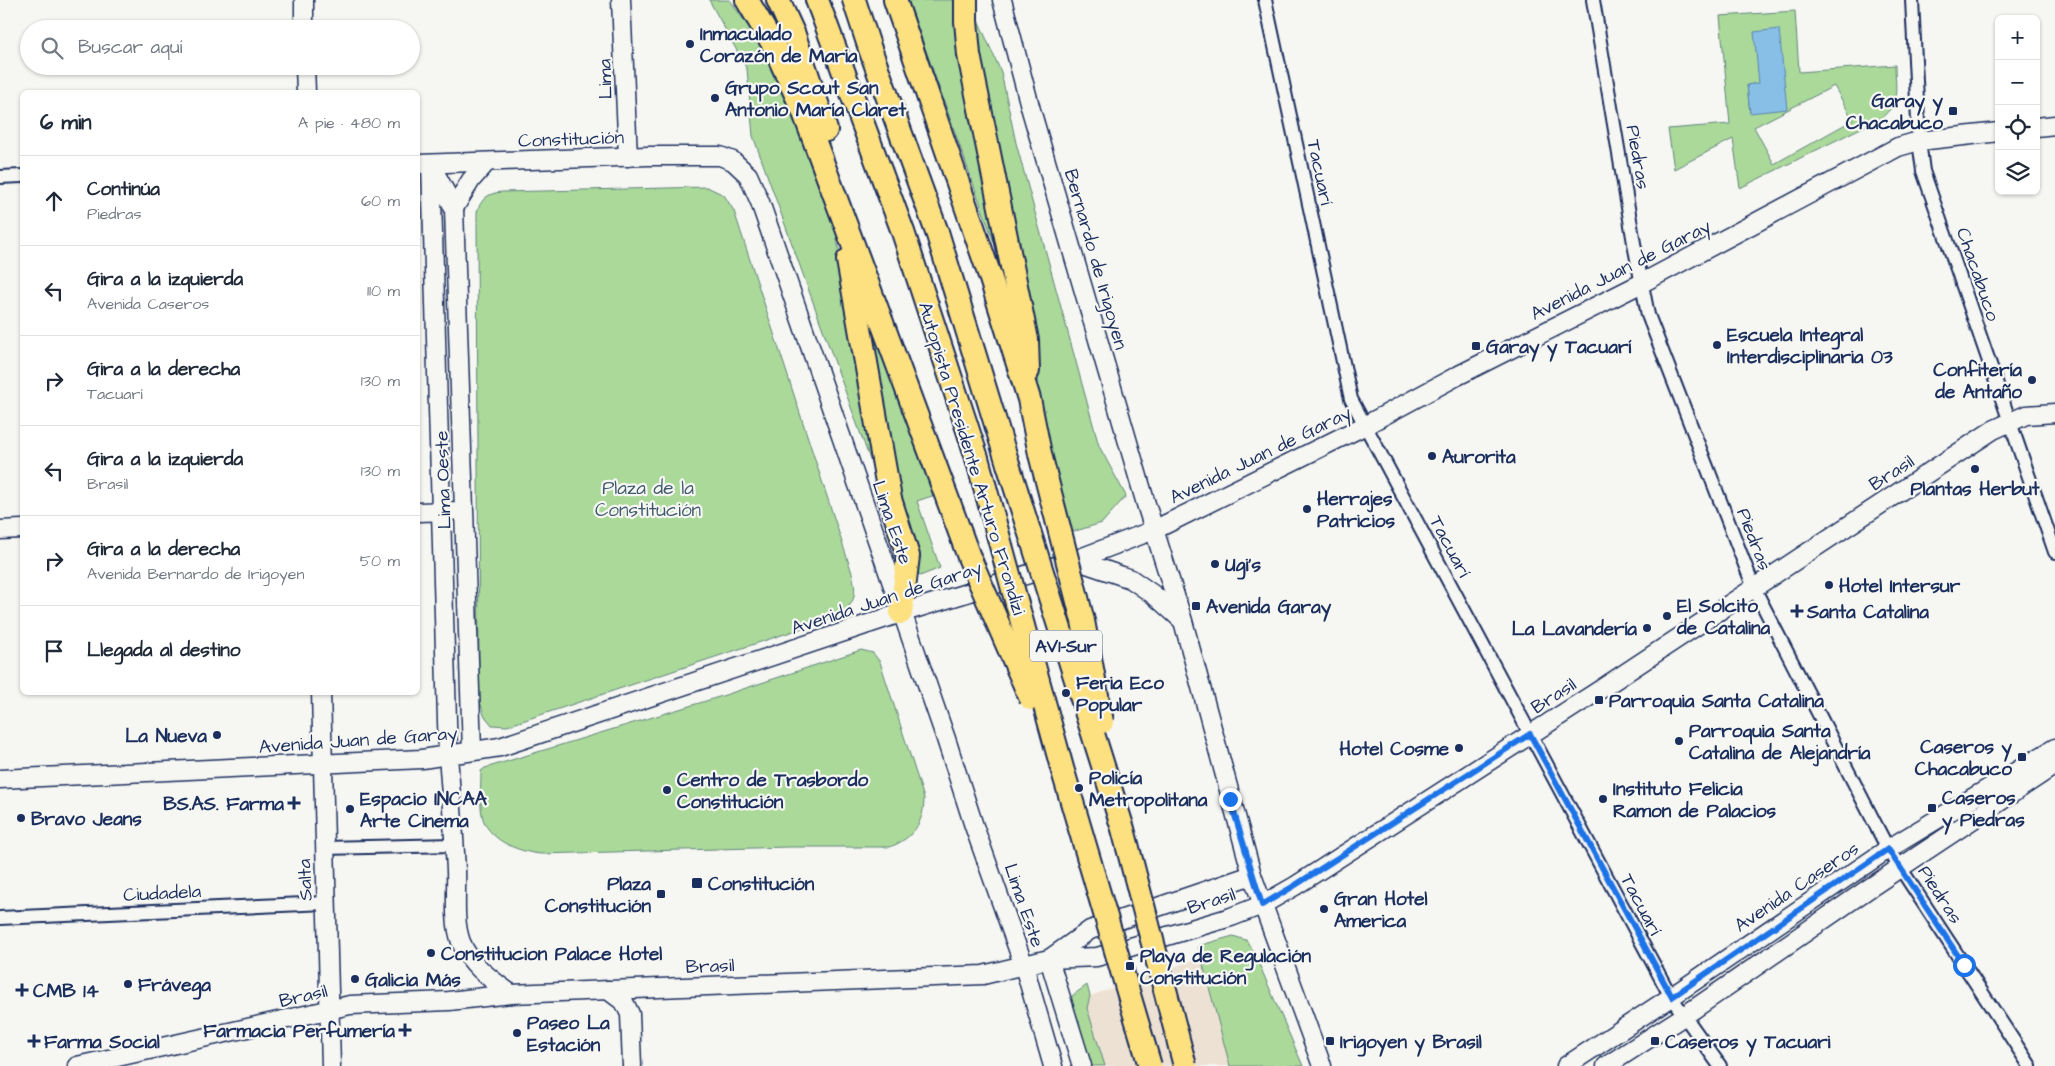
<!DOCTYPE html>
<html lang="es">
<head>
<meta charset="utf-8">
<style>
  :root { --surface:#fff; --page:#f2f2f3; --text:#1f2937; --muted:#747a83; --line:#e0e1e3 }
  body { margin:0; font-family:"Architects Daughter",sans-serif; background:var(--page); color:var(--text) }
  .controls { position:absolute; right:15px; top:15px; display:grid; overflow:hidden; border-radius:8px; box-shadow:0 1px 4px #0004 }
  .controls button { width:45px; height:45px; display:grid; place-items:center; padding:0; border:0; border-bottom:1px solid var(--line); background:var(--surface); color:var(--text); font:25px sans-serif }
  .stop { position:absolute; width:15px; height:15px; margin:-11px; border:4px solid #1a73e8; border-radius:50%; background:#fff }
  .stop.end { background:#1a73e8; border-color:#fff; box-shadow:0 1px 5px #0008 }
  .list { margin:0; padding:0; list-style:none }
  h2 { display:flex; justify-content:space-between; align-items:center; height:65px; margin:0; padding:0 20px; font-size:21px }
  h2 small { font-size:16px; font-weight:400; color:var(--muted) }
  .list li { display:grid; grid-template-columns:32px 1fr auto; gap:15px; align-items:center; box-sizing:border-box; height:90px; padding:0 20px; border-top:1px solid var(--line) }
  .list b { display:block; font-size:19px; white-space:nowrap }
  .list p { margin:0; font-size:16px; white-space:nowrap; color:var(--muted) }
  .list em { font-size:16px; font-style:normal; color:var(--muted) }
  .icon { flex:none; width:28px; height:28px; fill:none; stroke:currentColor; stroke-width:2; stroke-linecap:round; stroke-linejoin:round }
  .map { position:relative; flex:none; width:2055px; height:1066px; overflow:hidden }
  .search { position:absolute; background:var(--surface); box-shadow:0 1px 4px #0004; left:20px; top:20px; width:400px; height:55px; display:flex; align-items:center; gap:12px; box-sizing:border-box; padding:0 18px; border-radius:28px; color:var(--muted); font-size:19px }
  .panel { position:absolute; background:var(--surface); box-shadow:0 1px 4px #0004; left:20px; top:90px; width:400px; height:605px; border-radius:8px }
  .map>svg:first-child { display:block }
  .built { fill:#ede1d3 }
  .green { fill:#aad999; stroke:#62847c; fill-rule:evenodd }
  .water { fill:#88bfe6; stroke:#5c85b0 }
  .lines { fill:none; stroke-linecap:round; stroke-linejoin:round }
  .street-casing { stroke:#1b2f5e; stroke-width:16 }
  .secondary-casing { stroke:#1b2f5e; stroke-width:21 }
  .highway-casing { stroke:#1b2f5e; stroke-width:26 }
  .street { stroke:#f6f6f2; stroke-width:12 }
  .secondary { stroke:#f6f6f2; stroke-width:18 }
  .highway { stroke:#fde080; stroke-width:22 }
  .highway-bridge-casing { stroke:#1b2f5e; stroke-width:26; stroke-linecap:butt }
  .highway-bridge { stroke:#fde080; stroke-width:22 }
  .route { stroke:#1a73e8; stroke-width:6 }
  .poi-dot { fill:#1b2f5e; stroke:#f6f6f2; stroke-width:2 }
  .labels { text-anchor:middle; stroke-width:4.5; stroke-linejoin:round; paint-order:stroke }
  .shield { fill:#f6f6f2; stroke:#5d6b8a; stroke-width:1 }
  .shield-label { font-size:18px; font-weight:bold; fill:#1b2f5e }
  .poi-label { font-size:19px; font-weight:bold; fill:#1b2f5e; stroke:#f6f6f2; text-anchor:start }
  .street-label { font-size:19px; fill:#1b2f5e; stroke:#f6f6f2 }
  .park-label { font-size:19px; fill:#3f5a6d; stroke:#f6f6f2 }
</style>
</head>
<body>
<div class="map">
<svg width="2055" height="1066" viewBox="0 0 2055 1066">
  <rect width="100%" height="100%" fill="#f6f6f2"/>
  <filter id="ink" filterUnits="userSpaceOnUse"><feTurbulence type="fractalNoise" baseFrequency=".02" numOctaves="2"/><feDisplacementMap in="SourceGraphic" scale="10" xChannelSelector="R" yChannelSelector="G"/><feConvolveMatrix kernelMatrix="1 2 1 2 8 2 1 2 1" color-interpolation-filters="sRGB"/></filter>
  <g filter="url(#ink)">
    <!-- built -->
    <path class="built" d="M1202 957 1230 1066H1105L1087 1008 1090 996Z"/>
    <!-- green -->
    <g class="green">
      <path d="M709 0H730L779 71 835 227 882 493 753 136 747 69Z"/>
      <path d="M908 0H965L979 22 1001 72 1016 143 1099 446 1126 496 1102 523 1069 533 1039 393 1037 341 1012 293Z"/>
      <path d="M1795 11 1799 72 1895 65C1895 87 1901 103 1881 118L1740 188 1733 139 1674 169 1668 129 1730 124 1720 16ZM1759 83 1750 113 1747 85ZM1834 86 1853 120 1774 164 1754 127Z"/>
      <path d="M707 187 724 195 734 211 852 573C857 594 856 602 839 616L507 726 492 725 484 715 479 698 477 212C481 199 488 193 502 192Z"/>
      <path d="M867 291 938 494 917 501 940 568 920 576 913 566 875 398Z"/>
      <path d="M861 650 873 653 880 662 924 798C924 823 913 838 890 847H789L541 854C520 852 491 842 483 819 479 805 481 786 481 771L485 768 719 697Z"/>
      <path d="M1233 936 1246 940 1253 950 1303 1066H1230L1198 946Z"/>
      <path d="M1087 985 1090 996 1087 1008 1105 1066H1090L1070 1004 1072 996Z"/>
    </g>
    <!-- water -->
    <path class="water" d="M1779 29 1787 109 1750 113 1747 85 1759 83 1754 32Z"/>
    <g class="lines">
      <defs>
        <g id="street">
          <path d="M1265 0 1351 399 1671 997 1720 1066"/>
          <path d="M1593 0 1635 249 1648 315 1754 588 1888 849 2030 1066"/>
          <path d="M1912 0 1919 141 1923 171 2055 552"/>
          <path d="M0 177 22 176"/>
          <path d="M324 848 454 845"/>
          <path d="M0 918 326 903"/>
        </g>
        <g id="secondary">
          <path d="M304 0V29"/>
          <path d="M621 0 628 157"/>
          <path d="M1002 0 1031 110 1146 504 1183 621 1252 875 1322 1066"/>
          <path d="M305 66 306 92"/>
          <path d="M2036 127 2055 125"/>
          <path d="M418 164 648 156H720L733 161 748 175 760 202 946 739 974 826 1024 966 1053 1066"/>
          <path d="M431 164 448 755C451 794 454 832 456 870 457 893 453 921 461 942 470 965 492 980 511 994"/>
          <path d="M432 167 454 208 472 751"/>
          <path d="M454 208 471 180 486 163"/>
          <path d="M418 512 452 511"/>
          <path d="M0 530 22 529"/>
          <path d="M1075 560 1131 579 1154 595 1182 620"/>
          <path d="M321 692 331 1066"/>
          <path d="M0 779 422 759 500 747 901 613 1075 560 1154 530 1366 425 1457 376 1642 283 1898 147 1919 141 1999 132"/>
          <path d="M1049 959 1090 930 1252 875"/>
          <path d="M1049 959 1082 1066"/>
          <path d="M608 990 624 1002 630 1014 632 1066"/>
          <path d="M77 1066 350 1005 449 1001 511 994 983 975 1049 959 1097 957 1231 917 1262 905 1295 886 1595 693 1993 430 2026 415 2055 413"/>
          <path d="M1566 1066 1671 997 1888 849 2055 748"/>
          <path d="M1606 1066 1684 1016 1868 889 2055 765"/>
        </g>
        <g id="highway">
          <path d="M747 0 773 44 803 110 935 465"/>
          <path d="M778 0 794 35 826 130"/>
          <path d="M817 0 903 232 977 458"/>
          <path d="M854 0 870 49 938 235 1008 464"/>
          <path d="M895 0 991 279 1029 399 1040 454"/>
          <path d="M966 0V21L969 55 1027 340 1028 371"/>
          <path d="M848 260 890 499 908 556 901 613"/>
        </g>
      </defs>
      <!-- street casing -->
      <use href="#street" class="street-casing"/>
      <!-- secondary casing -->
      <use href="#secondary" class="secondary-casing"/>
      <!-- highway casing -->
      <use href="#highway" class="highway-casing"/>
      <!-- street -->
      <use href="#street" class="street"/>
      <!-- secondary -->
      <use href="#secondary" class="secondary"/>
      <!-- highway -->
      <use href="#highway" class="highway"/>
      <defs>
        <g id="highway-bridge">
          <path d="M1040 454 1083 621 1102 722"/>
          <path d="M977 458 1062 768 1150 1066"/>
          <path d="M1008 464 1123 829 1185 1066"/>
          <path d="M935 465 969 557 1031 699"/>
        </g>
      </defs>
      <!-- highway-bridge casing -->
      <use href="#highway-bridge" class="highway-bridge-casing"/>
      <!-- highway-bridge -->
      <use href="#highway-bridge" class="highway-bridge"/>
    </g>
  </g>
  <g class="lines" filter="url(#ink)">
    <!-- route -->
    <path class="route" d="M1230 799 1262 905 1294 886 1530 734 1672 997 1888 849 1964 965"/>
  </g>
  <!-- markers -->
  <g class="poi-dot">
    <circle cx="690" cy="44" r="5"/>
    <circle cx="715" cy="98" r="5"/>
    <rect x="1948" y="106" width="10" height="10" rx="2.5"/>
    <circle cx="1717" cy="345" r="5"/>
    <rect x="1471" y="341" width="10" height="10" rx="2.5"/>
    <circle cx="2032" cy="380" r="5"/>
    <circle cx="1432" cy="456" r="5"/>
    <circle cx="1975" cy="469" r="5"/>
    <circle cx="1307" cy="509" r="5"/>
    <circle cx="1215" cy="564" r="5"/>
    <circle cx="1829" cy="585" r="5"/>
    <rect x="1191" y="601" width="10" height="10" rx="2.5"/>
    <path d="M1794.5 603.5h5v5h5v5h-5v5h-5v-5h-5v-5h5z"/>
    <circle cx="1667" cy="616" r="5"/>
    <circle cx="1647" cy="628" r="5"/>
    <circle cx="1066" cy="693" r="5"/>
    <rect x="1594" y="695" width="10" height="10" rx="2.5"/>
    <circle cx="217" cy="735" r="5"/>
    <circle cx="1679" cy="741" r="5"/>
    <circle cx="1459" cy="748" r="5"/>
    <rect x="2017" y="752" width="10" height="10" rx="2.5"/>
    <circle cx="1079" cy="788" r="5"/>
    <circle cx="667" cy="790" r="5"/>
    <circle cx="1603" cy="799" r="5"/>
    <path d="M291.5 795.5h5v5h5v5h-5v5h-5v-5h-5v-5h5z"/>
    <rect x="1927" y="803" width="10" height="10" rx="2.5"/>
    <circle cx="350" cy="809" r="5"/>
    <circle cx="21" cy="818" r="5"/>
    <rect x="691" y="877" width="12" height="12" rx="2.5"/>
    <rect x="656" y="889" width="10" height="10" rx="2.5"/>
    <circle cx="1324" cy="909" r="5"/>
    <circle cx="431" cy="953" r="5"/>
    <rect x="1125" y="961" width="10" height="10" rx="2.5"/>
    <circle cx="355" cy="979" r="5"/>
    <circle cx="128" cy="984" r="5"/>
    <path d="M19.5 982.5h5v5h5v5h-5v5h-5v-5h-5v-5h5z"/>
    <path d="M402.5 1022.5h5v5h5v5h-5v5h-5v-5h-5v-5h5z"/>
    <circle cx="517" cy="1033" r="5"/>
    <path d="M31.5 1033.5h5v5h5v5h-5v5h-5v-5h-5v-5h5z"/>
    <rect x="1325" y="1036" width="10" height="10" rx="2.5"/>
    <rect x="1650" y="1036" width="10" height="10" rx="2.5"/>
  </g>
  <g class="labels">
    <!-- shield labels -->
    <rect class="shield" x="1030" y="630.5" width="72" height="31" rx="4"/>
    <g class="shield-label">
      <text x="1066" y="652">AV1-Sur</text>
    </g>
    <!-- poi labels -->
    <g class="poi-label">
      <text x="700" y="40">Inmaculado<tspan x="700" dy="22">Corazón de Maria</tspan></text>
      <text x="725" y="94">Grupo Scout San<tspan x="725" dy="22">Antonio María Claret</tspan></text>
      <text x="1943" y="107" text-anchor="end">Garay y<tspan x="1943" dy="22">Chacabuco</tspan></text>
      <text x="1727" y="341">Escuela Integral<tspan x="1727" dy="22">Interdisciplinaria 03</tspan></text>
      <text x="1486" y="353">Garay y Tacuarí</text>
      <text x="2022" y="376" text-anchor="end">Confitería<tspan x="2022" dy="22">de Antaño</tspan></text>
      <text x="1442" y="463">Aurorita</text>
      <text x="1975" y="495" text-anchor="middle">Plantas Herbut</text>
      <text x="1317" y="505">Herrajes<tspan x="1317" dy="22">Patricios</tspan></text>
      <text x="1225" y="571">Ugi's</text>
      <text x="1839" y="592">Hotel Intersur</text>
      <text x="1677" y="612">El Solcito<tspan x="1677" dy="22">de Catalina</tspan></text>
      <text x="1206" y="613">Avenida Garay</text>
      <text x="1807" y="618">Santa Catalina</text>
      <text x="1637" y="635" text-anchor="end">La Lavandería</text>
      <text x="1076" y="689">Feria Eco<tspan x="1076" dy="22">Popular</tspan></text>
      <text x="1609" y="707">Parroquia Santa Catalina</text>
      <text x="1689" y="737">Parroquia Santa<tspan x="1689" dy="22">Catalina de Alejandría</tspan></text>
      <text x="207" y="742" text-anchor="end">La Nueva</text>
      <text x="2012" y="753" text-anchor="end">Caseros y<tspan x="2012" dy="22">Chacabuco</tspan></text>
      <text x="1449" y="755" text-anchor="end">Hotel Cosme</text>
      <text x="1089" y="784">Policía<tspan x="1089" dy="22">Metropolitana</tspan></text>
      <text x="677" y="786">Centro de Trasbordo<tspan x="677" dy="22">Constitución</tspan></text>
      <text x="1613" y="795">Instituto Felicia<tspan x="1613" dy="22">Ramon de Palacios</tspan></text>
      <text x="1942" y="804">Caseros<tspan x="1942" dy="22">y Piedras</tspan></text>
      <text x="360" y="805">Espacio INCAA<tspan x="360" dy="22">Arte Cinema</tspan></text>
      <text x="284" y="810" text-anchor="end">BS.AS. Farma</text>
      <text x="31" y="825">Bravo Jeans</text>
      <text x="651" y="890" text-anchor="end">Plaza<tspan x="651" dy="22">Constitución</tspan></text>
      <text x="708" y="890">Constitución</text>
      <text x="1334" y="905">Gran Hotel<tspan x="1334" dy="22">America</tspan></text>
      <text x="441" y="960">Constitucion Palace Hotel</text>
      <text x="1140" y="962">Playa de Regulación<tspan x="1140" dy="22">Constitución</tspan></text>
      <text x="365" y="986">Galicia Más</text>
      <text x="138" y="991">Frávega</text>
      <text x="33" y="997">CMB 14</text>
      <text x="527" y="1029">Paseo La<tspan x="527" dy="22">Estación</tspan></text>
      <text x="395" y="1037" text-anchor="end">Farmacia Perfumería</text>
      <text x="44" y="1048">Farma Social</text>
      <text x="1340" y="1048">Irigoyen y Brasil</text>
      <text x="1665" y="1048">Caseros y Tacuari</text>
    </g>
    <!-- street labels -->
    <g class="street-label">
      <text transform="translate(604 79) rotate(-92)" y="7">Lima</text>
      <text transform="translate(571 138) rotate(-2)" y="7">Constitución</text>
      <text transform="translate(1639 157) rotate(80)" y="7">Piedras</text>
      <text transform="translate(1321 172) rotate(78)" y="7">Tacuarí</text>
      <text transform="translate(1097 259) rotate(74)" y="7">Bernardo de Irigoyen</text>
      <text transform="translate(1620 269) rotate(-27)" y="7">Avenida Juan de Garay</text>
      <text transform="translate(1979 274) rotate(71)" y="7">Chacabuco</text>
      <text transform="translate(1260 454) rotate(-26)" y="7">Avenida Juan de Garay</text>
      <text transform="translate(973 458) rotate(73)" y="7">Autopista Presidente Arturo Frondizi</text>
      <text transform="translate(1891 472) rotate(-33)" y="7">Brasil</text>
      <text transform="translate(442 480) rotate(-92)" y="7">Lima Oeste</text>
      <text transform="translate(893 522) rotate(71)" y="7">Lima Este</text>
      <text transform="translate(1755 539) rotate(69)" y="7">Piedras</text>
      <text transform="translate(1451 546) rotate(62)" y="7">Tacuarí</text>
      <text transform="translate(886 597) rotate(-18)" y="7">Avenida Juan de Garay</text>
      <text transform="translate(1553 695) rotate(-33)" y="7">Brasil</text>
      <text transform="translate(358 739) rotate(-4)" y="7">Avenida Juan de Garay</text>
      <text transform="translate(304 880) rotate(-92)" y="7">Salta</text>
      <text transform="translate(1796 886) rotate(-34)" y="7">Avenida Caseros</text>
      <text transform="translate(162 892) rotate(-3)" y="7">Ciudadela</text>
      <text transform="translate(1941 894) rotate(57)" y="7">Piedras</text>
      <text transform="translate(1211 900) rotate(-18)" y="7">Brasil</text>
      <text transform="translate(1642 904) rotate(62)" y="7">Tacuarí</text>
      <text transform="translate(1025 905) rotate(71)" y="7">Lima Este</text>
      <text transform="translate(710 965) rotate(-2)" y="7">Brasil</text>
      <text transform="translate(303 995) rotate(-13)" y="7">Brasil</text>
    </g>
    <!-- park labels -->
    <g class="park-label">
      <text x="648" y="494">Plaza de la<tspan x="648" dy="22">Constitución</tspan></text>
    </g>
  </g>
</svg>
<div class="controls">
<button>+</button>
<button>−</button>
<button><svg class="icon" aria-label="locate" viewBox="0 0 24 24"><circle cx="12" cy="12" r="6"/><path d="M12 2v4M12 18v4M2 12h4M18 12h4"/></svg></button>
<button><svg class="icon" aria-label="layers" viewBox="0 0 24 24"><path d="M12 4l9 5-9 5-9-5zM3 14l9 5 9-5"/></svg></button>
</div>
<div class="stop" style="left:1964px;top:965px"></div>
<div class="stop end" style="left:1230px;top:799px"></div>
<div class="search"><svg class="icon" aria-label="search" viewBox="0 0 24 24"><circle cx="10" cy="10" r="6"/><path d="M15 15l6 6"/></svg>Buscar aquí</div>
<section class="panel">
<h2>6 min<small>A pie · 480 m</small></h2>
<ul class="list">
<li><svg class="icon" aria-label="ahead" viewBox="0 0 24 24"><path d="M12 20V5M6 11l6-6 6 6"/></svg><div><b>Continúa</b><p>Piedras</p></div><em>60 m</em></li>
<li><svg class="icon" aria-label="left" viewBox="0 0 24 24"><path d="M17 20v-9H6M10 6l-5 5 5 5"/></svg><div><b>Gira a la izquierda</b><p>Avenida Caseros</p></div><em>110 m</em></li>
<li><svg class="icon" aria-label="right" viewBox="0 0 24 24"><path d="M7 20v-9h11M14 6l5 5-5 5"/></svg><div><b>Gira a la derecha</b><p>Tacuarí</p></div><em>130 m</em></li>
<li><svg class="icon" aria-label="left" viewBox="0 0 24 24"><path d="M17 20v-9H6M10 6l-5 5 5 5"/></svg><div><b>Gira a la izquierda</b><p>Brasil</p></div><em>130 m</em></li>
<li><svg class="icon" aria-label="right" viewBox="0 0 24 24"><path d="M7 20v-9h11M14 6l5 5-5 5"/></svg><div><b>Gira a la derecha</b><p>Avenida Bernardo de Irigoyen</p></div><em>50 m</em></li>
<li><svg class="icon" aria-label="arrive" viewBox="0 0 24 24"><path d="M6 21V4h12l-3 4 3 4H6"/></svg><div><b>Llegada al destino</b></div></li>
</ul>
</section>
</div>
</body>
</html>
